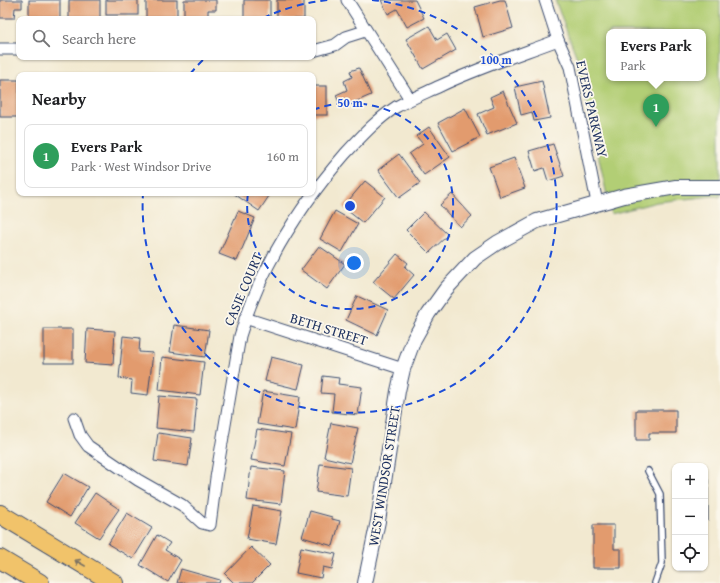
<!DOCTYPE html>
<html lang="en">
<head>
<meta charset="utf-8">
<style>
  :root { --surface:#fff; --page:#f6f6f6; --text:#202124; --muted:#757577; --line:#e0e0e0; --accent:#d1495b }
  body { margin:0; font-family:"Gentium Book Plus",serif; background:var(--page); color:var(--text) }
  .controls { position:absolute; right:12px; bottom:12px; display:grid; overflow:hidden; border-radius:8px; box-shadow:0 1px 3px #0004 }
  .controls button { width:36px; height:36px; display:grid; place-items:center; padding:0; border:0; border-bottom:1px solid var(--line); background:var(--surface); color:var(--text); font:20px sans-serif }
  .you { position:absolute; left:354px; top:263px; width:14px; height:14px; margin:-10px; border:3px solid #fff; border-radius:50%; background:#1a73e8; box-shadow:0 0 0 6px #1a73e833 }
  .badge { display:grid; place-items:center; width:26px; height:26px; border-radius:50%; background:var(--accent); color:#fff; font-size:13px; font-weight:700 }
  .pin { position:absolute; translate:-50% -33px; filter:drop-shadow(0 1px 2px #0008) }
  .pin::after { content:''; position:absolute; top:21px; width:14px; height:12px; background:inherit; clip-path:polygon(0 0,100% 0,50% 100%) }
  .popup { position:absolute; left:606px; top:29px; width:100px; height:52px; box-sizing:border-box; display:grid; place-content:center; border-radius:8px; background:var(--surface); filter:drop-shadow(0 1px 3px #0005); font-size:13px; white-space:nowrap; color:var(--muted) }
  .popup b { font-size:15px; color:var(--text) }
  .popup::after { content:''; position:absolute; left:50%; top:100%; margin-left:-8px; border:8px solid transparent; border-top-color:var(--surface) }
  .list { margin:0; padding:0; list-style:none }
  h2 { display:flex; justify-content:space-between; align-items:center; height:52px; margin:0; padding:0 16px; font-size:17px }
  h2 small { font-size:13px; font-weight:400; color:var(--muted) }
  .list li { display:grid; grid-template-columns:26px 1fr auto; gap:12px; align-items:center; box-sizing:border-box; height:64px; margin:0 8px 8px; padding:0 8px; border:1px solid var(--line); border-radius:8px }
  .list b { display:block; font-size:15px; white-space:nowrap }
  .list p { margin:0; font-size:13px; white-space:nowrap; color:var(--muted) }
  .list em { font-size:13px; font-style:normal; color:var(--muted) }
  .icon { flex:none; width:22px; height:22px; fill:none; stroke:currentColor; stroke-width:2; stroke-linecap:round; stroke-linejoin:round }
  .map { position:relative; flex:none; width:720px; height:583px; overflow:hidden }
  .search { position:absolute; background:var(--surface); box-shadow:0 1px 3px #0004; left:16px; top:16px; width:300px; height:44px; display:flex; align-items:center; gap:10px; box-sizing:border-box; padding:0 14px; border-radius:8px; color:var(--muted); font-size:15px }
  .panel { position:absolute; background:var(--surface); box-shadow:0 1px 3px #0004; left:16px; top:72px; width:300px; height:124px; border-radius:8px }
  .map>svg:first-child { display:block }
  .green { fill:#b2ce75; stroke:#667e6a; fill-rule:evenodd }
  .building { fill:#e29b6e }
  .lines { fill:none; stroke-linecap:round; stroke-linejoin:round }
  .service-casing { stroke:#3b4b6f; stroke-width:8 }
  .minor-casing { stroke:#3b4b6f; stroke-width:13 }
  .tertiary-casing { stroke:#3b4b6f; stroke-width:16 }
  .primary-casing { stroke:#3b4b6f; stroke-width:20 }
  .service { stroke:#fff; stroke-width:5.5 }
  .minor { stroke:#fff; stroke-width:11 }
  .tertiary { stroke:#fff; stroke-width:14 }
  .primary { stroke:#f1c36a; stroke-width:18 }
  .oneway { stroke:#7b7263 }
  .ring { fill:none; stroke:#1d4ed8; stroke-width:2; stroke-dasharray:7 5 }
  .labels { text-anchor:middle; stroke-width:3.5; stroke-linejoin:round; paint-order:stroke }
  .street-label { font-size:14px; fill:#1b2f5e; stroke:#fbf7ec }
  .centre { fill:#1d4ed8; stroke:#fbf7ec; stroke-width:2 }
  .ring-label { font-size:12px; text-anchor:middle; font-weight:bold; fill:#1d4ed8; stroke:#fbf7ec; stroke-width:3.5; stroke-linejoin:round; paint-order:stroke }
</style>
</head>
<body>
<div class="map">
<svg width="720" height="583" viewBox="0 0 720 583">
  <rect width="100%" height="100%" fill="#fbf7ec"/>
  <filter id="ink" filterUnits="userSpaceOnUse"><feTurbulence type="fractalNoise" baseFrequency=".025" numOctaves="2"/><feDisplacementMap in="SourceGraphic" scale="8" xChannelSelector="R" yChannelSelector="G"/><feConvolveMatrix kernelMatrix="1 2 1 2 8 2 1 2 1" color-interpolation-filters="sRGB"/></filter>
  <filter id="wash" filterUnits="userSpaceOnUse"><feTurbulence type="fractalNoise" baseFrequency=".012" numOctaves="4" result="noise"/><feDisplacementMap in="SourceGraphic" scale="16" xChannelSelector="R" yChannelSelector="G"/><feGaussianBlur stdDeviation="0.9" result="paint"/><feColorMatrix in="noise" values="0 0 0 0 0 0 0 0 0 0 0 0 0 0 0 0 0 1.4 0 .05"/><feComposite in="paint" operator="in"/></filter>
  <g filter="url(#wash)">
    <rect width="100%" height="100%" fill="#f2e9d0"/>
    <!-- green -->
    <path class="green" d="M555 0H720V197L713 196 657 202 611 214 577 58ZM609 32H703V78H609Z"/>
    <g id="blocks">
      <!-- building -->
      <g class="building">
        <path d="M0 0H22V8H15L14 18H0Z"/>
        <rect x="29" y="0" width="31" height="19"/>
        <rect x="69" y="0" width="31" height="19"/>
        <rect x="106" y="0" width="32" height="15"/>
        <rect x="146" y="0" width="31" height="19"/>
        <path d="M184 0H216V10H208V19H184Z"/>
        <rect x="244" y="0" width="26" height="19"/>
        <rect x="277" y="0" width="27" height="19"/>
        <path d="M381 0H415L424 18 407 27 397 9 388 14Z"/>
        <path d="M500 0H505L513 28 483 37 475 7Z"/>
        <path d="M429 26 437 40 447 34 456 50 423 69 406 39Z"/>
        <path d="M359 68 371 95 341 108 336 95 347 90 344 81 352 77 350 71Z"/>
        <rect x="0" y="80" width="19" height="37"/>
        <path d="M542 81 550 118 534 121 532 112 521 115 515 87Z"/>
        <rect x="313" y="86" width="14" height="29"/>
        <path d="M503 91 517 123 487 135 478 114 494 107 490 97Z"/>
        <path d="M465 108 480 137 453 151 438 123Z"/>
        <path d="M429 127 450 157 424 175 409 154 423 144 416 136Z"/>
        <path d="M553 144 564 176 548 181 544 168 535 171 529 151Z"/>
        <path d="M399 154 420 183 399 198 378 170Z"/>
        <path d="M514 158 525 188 500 197 489 167Z"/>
        <path d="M365 181 385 197 363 223 343 207Z"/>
        <path d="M233 193H271L259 211Z"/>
        <path d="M452 194 472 216 460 227 440 205Z"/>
        <path d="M238 211 255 218 237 261 219 254Z"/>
        <path d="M335 211 358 224 342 252 320 239Z"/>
        <path d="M424 212 448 235 429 253 406 230Z"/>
        <path d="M319 246 345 264 327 289 301 270Z"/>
        <path d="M397 254 408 263 405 267 414 275 394 299 373 282Z"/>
        <path d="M357 296 388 310 377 335 346 320Z"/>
        <path d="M174 325 209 330 205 357 170 352Z"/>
        <rect x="44" y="329" width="29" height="34"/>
        <path d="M87 329 115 331 113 365 85 363Z"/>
        <path d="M123 336 140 338 139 352 153 353 148 395 131 393 132 380 119 378Z"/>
        <path d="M162 357 204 362 200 395 159 390Z"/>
        <path d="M271 357 304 365 298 389 265 381Z"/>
        <path d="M323 376 339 378 338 384 362 387 358 415 332 412 334 394 321 393Z"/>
        <path d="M263 391 300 397 295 430 257 424Z"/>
        <path d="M159 396 197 399 194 432 156 428Z"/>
        <path d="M636 410H676V433H649V440H636Z"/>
        <path d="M331 423 358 428 350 463 324 457Z"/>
        <path d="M257 429 291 434 285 466 251 460Z"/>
        <path d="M158 433 192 438 188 466 154 461Z"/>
        <path d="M320 464 351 468 347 496 316 492Z"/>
        <path d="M251 467 285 471 281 504 247 500Z"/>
        <path d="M64 473 88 487 70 517 46 502Z"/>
        <rect x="705" y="480" width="3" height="40"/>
        <path d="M95 493 119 509 99 538 75 523Z"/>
        <path d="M253 506 282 511 276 544 247 539Z"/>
        <path d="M310 511 332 517V519L340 521 333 546 302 537Z"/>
        <path d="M127 513 152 528 133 559 108 544Z"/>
        <path d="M593 525H614V549H621V568H593Z"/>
        <path d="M157 535 170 543 165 550 181 560 168 582 140 565Z"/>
        <path d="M251 547 270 565 252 583H234L225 574Z"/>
        <path d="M301 547 336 554 332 569 323 567 321 578 296 573Z"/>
        <path d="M181 569 220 580 219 583H177Z"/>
      </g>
    </g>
  </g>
  <g filter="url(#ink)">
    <use href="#blocks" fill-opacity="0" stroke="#3b4b6f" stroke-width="1"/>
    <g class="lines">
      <defs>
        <path id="service" d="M648 471 660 494 662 563 655 583"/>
        <g id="minor">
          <path d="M347 0 410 99"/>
          <path d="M545 0 558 40 570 67 597 203"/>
          <path d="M0 49H19"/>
          <path d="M313 51 335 45 346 37 365 31"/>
          <path d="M245 318 403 369"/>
          <path d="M74 418 80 435 88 446 138 480 182 505 202 523 210 525 216 478 240 336C260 268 299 207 345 154 361 137 376 120 396 107 410 99 425 93 440 86 478 68 518 55 558 40"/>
        </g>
        <path id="tertiary" d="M365 583 378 521 398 391 403 369 414 339 428 314 446 289 475 258 497 243 537 221 624 196 676 187H720"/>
        <g id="primary">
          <path d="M0 514 114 583"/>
          <path d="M0 559 40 583"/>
        </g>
      </defs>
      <!-- service casing -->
      <use href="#service" class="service-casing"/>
      <!-- minor casing -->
      <use href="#minor" class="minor-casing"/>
      <!-- tertiary casing -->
      <use href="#tertiary" class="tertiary-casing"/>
      <!-- primary casing -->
      <use href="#primary" class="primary-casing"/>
      <!-- service -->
      <use href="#service" class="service"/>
      <!-- minor -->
      <use href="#minor" class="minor"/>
      <!-- tertiary -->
      <use href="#tertiary" class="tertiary"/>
      <!-- primary -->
      <use href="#primary" class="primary"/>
    </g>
    <!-- one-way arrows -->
    <defs><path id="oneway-shaft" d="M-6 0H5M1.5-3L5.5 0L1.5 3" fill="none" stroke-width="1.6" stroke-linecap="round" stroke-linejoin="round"/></defs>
    <use class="oneway" href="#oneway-shaft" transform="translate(80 563) rotate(-150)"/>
  </g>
  <!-- distance rings -->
  <g class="ring">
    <path d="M313 110A103 103 0 1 1 248 193"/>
    <path d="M190 74A207 207 0 0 1 206 57M263 18A207 207 0 0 1 328 0M372 0A207 207 0 1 1 143 193"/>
  </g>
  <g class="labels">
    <!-- street labels -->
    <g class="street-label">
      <text transform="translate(592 109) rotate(77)" y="5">EVERS PARKWAY</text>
      <text transform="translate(243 289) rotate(-67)" y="5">CASIE COURT</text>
      <text transform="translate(329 329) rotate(17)" y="5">BETH STREET</text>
      <text transform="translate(384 476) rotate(-81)" y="5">WEST WINDSOR STREET</text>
    </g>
  </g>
  <circle cx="350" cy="206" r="6" class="centre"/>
  <g class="ring-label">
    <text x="496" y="64">100 m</text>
    <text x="350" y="107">50 m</text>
  </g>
</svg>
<div class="controls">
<button>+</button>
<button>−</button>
<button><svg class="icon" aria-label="locate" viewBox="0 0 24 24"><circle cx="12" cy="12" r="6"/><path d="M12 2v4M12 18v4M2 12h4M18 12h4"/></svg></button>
</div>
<div class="you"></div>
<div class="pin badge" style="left:656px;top:127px;background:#2e9e5b">1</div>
<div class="popup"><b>Evers Park</b>Park</div>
<div class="search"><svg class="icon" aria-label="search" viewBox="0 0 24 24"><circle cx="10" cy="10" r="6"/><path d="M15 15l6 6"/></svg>Search here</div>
<section class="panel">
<h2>Nearby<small></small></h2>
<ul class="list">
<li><span class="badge" style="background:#2e9e5b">1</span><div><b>Evers Park</b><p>Park · West Windsor Drive</p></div><em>160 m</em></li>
</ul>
</section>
</div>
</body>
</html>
